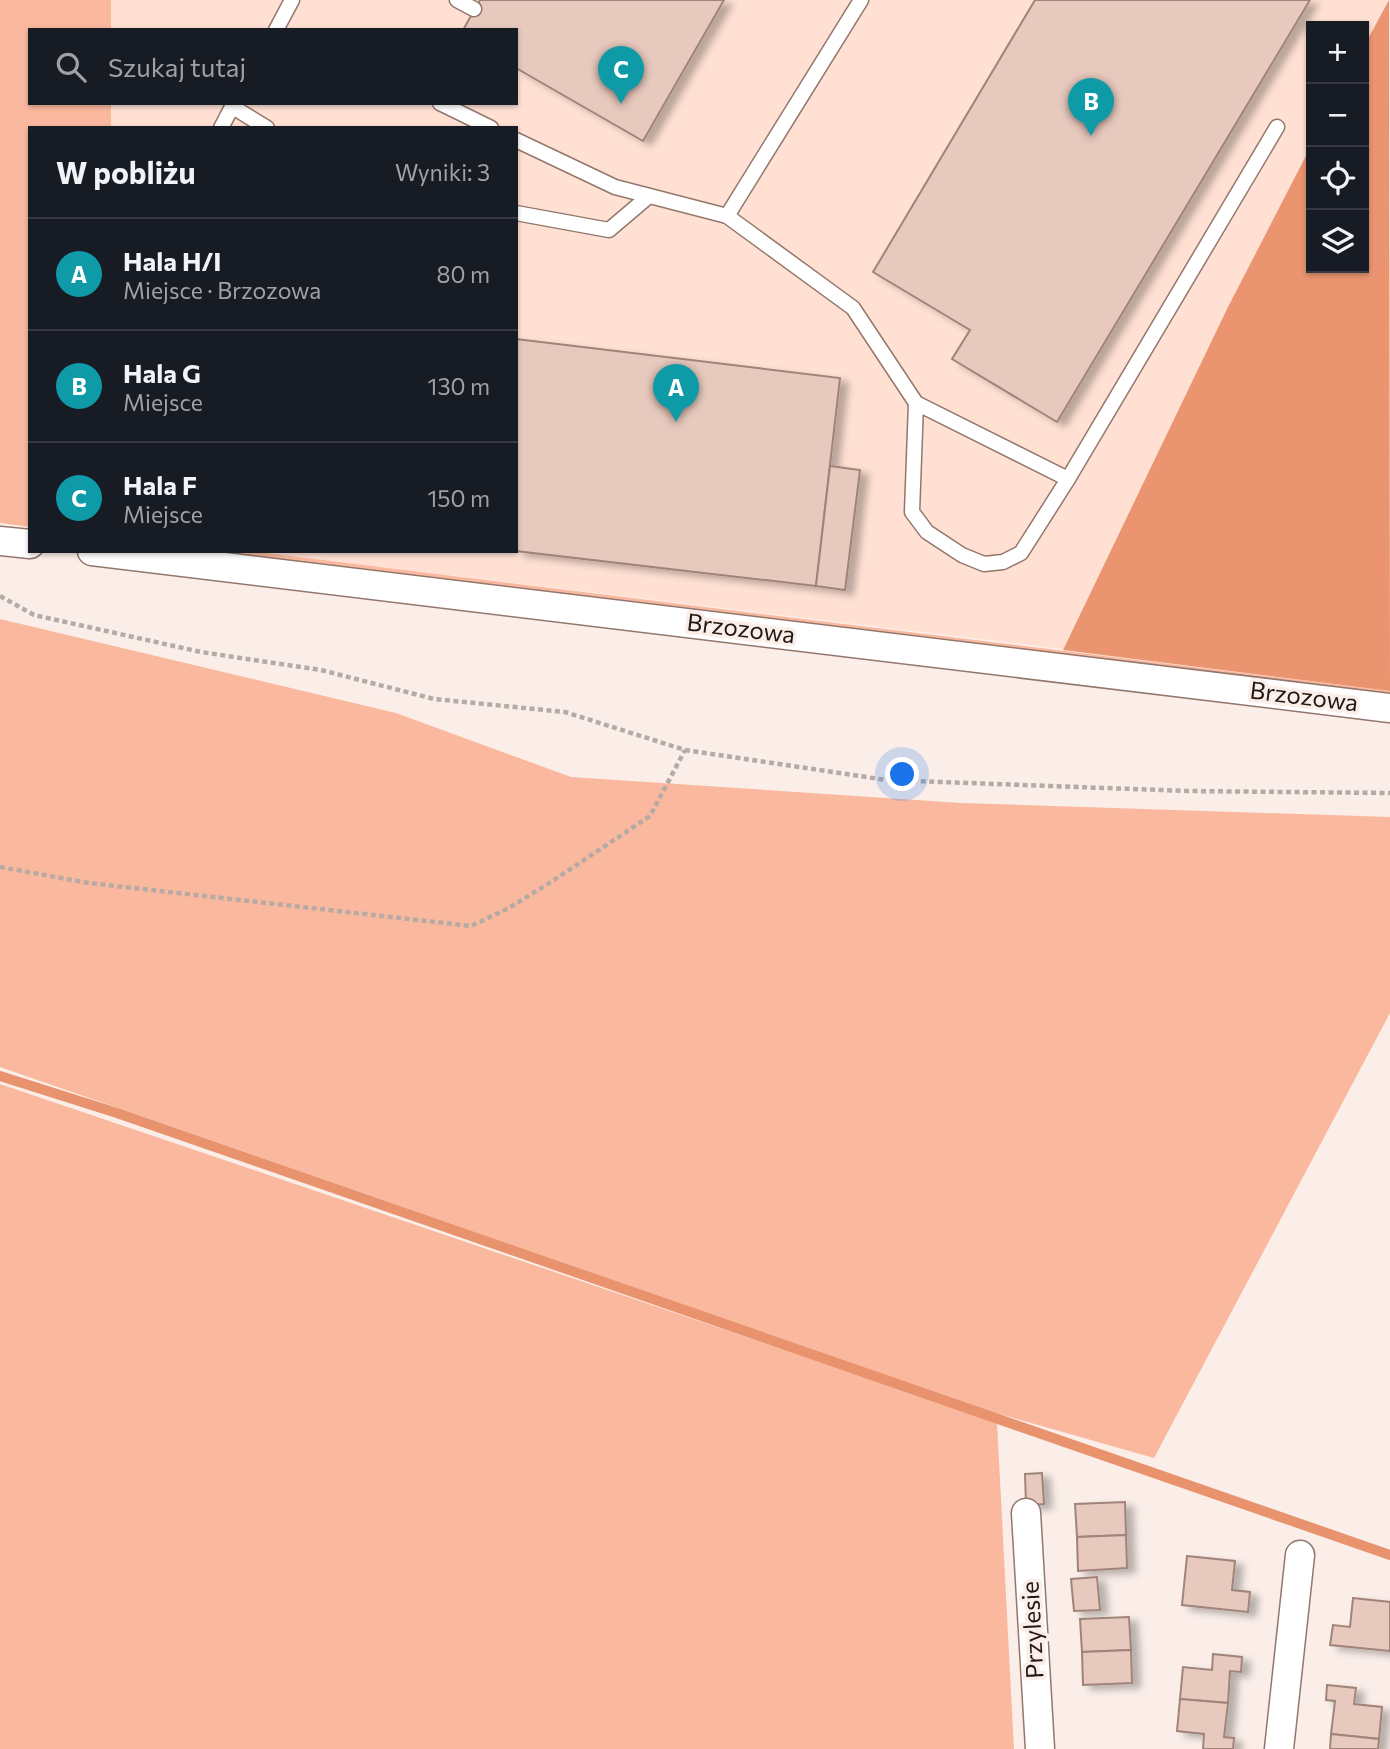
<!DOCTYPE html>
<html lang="pl">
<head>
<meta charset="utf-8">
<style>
  :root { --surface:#171b24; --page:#242831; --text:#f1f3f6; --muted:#9ea1a6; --line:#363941; --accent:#8c9099 }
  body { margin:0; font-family:Commissioner,sans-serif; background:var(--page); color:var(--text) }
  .controls { position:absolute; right:21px; top:21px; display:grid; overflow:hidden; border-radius:0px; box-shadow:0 2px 5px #0004 }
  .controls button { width:63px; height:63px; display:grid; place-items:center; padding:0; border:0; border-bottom:2px solid var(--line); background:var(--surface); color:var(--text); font:35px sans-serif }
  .you { position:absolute; left:903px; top:775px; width:24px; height:24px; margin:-18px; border:5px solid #fff; border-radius:50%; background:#1a73e8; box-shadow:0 0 0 10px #1a73e833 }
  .badge { display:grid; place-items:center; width:46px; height:46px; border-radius:50%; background:var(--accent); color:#fff; font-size:23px; font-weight:700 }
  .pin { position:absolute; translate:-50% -58px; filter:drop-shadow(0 2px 4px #0008) }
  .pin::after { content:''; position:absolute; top:37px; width:24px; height:21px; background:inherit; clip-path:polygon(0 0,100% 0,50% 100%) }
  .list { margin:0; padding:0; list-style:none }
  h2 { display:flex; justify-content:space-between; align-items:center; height:91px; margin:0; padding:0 28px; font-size:30px }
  h2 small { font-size:23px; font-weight:400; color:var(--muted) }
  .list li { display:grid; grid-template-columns:46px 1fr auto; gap:21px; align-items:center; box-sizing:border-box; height:112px; padding:0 28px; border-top:2px solid var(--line) }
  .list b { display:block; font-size:26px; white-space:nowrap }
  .list p { margin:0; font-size:23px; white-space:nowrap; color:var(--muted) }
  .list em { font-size:23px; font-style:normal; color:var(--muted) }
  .icon { flex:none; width:38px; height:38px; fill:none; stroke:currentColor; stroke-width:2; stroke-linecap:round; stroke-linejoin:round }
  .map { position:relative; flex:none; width:1390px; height:1749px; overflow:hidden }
  .search { position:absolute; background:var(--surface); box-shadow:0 2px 5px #0004; left:28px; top:28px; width:490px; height:77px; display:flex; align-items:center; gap:18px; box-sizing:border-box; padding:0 24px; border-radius:0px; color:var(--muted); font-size:26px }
  .panel { position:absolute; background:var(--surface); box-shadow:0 2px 5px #0004; left:28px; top:126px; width:490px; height:427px; border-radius:0px }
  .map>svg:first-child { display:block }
  .built { fill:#ffe0d3 }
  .green { fill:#fab99e }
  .forest { fill:#ea9470 }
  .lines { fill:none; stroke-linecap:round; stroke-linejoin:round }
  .stream { stroke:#e8926e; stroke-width:10 }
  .building { fill:#e7c9bd; stroke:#a08479; stroke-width:2; filter:url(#shadow) }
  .lane-casing { stroke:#93776c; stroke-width:17 }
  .street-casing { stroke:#93776c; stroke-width:31 }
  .path { stroke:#b6aaa5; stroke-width:4.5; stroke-dasharray:5 3.5; stroke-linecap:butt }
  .lane { stroke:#fff; stroke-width:14 }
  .street { stroke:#fff; stroke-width:28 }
  .labels { text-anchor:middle; stroke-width:7; stroke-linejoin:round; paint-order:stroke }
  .street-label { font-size:24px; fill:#221813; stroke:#fbeee9 }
</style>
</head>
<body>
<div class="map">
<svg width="1390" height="1749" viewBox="0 0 1390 1749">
  <defs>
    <filter id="shadow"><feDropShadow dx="8" dy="4.5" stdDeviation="3.5" flood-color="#0004"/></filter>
  </defs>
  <rect width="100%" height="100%" fill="#fbeee9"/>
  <!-- built -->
  <path class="built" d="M111 0H1389L1364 46V26H1311V146L1227 309 1063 649 249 551H516V128H111V103H516V30H111Z"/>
  <!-- green -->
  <g class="green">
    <path d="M0 0H111V30H30V103H111V128H30V527L0 523Z"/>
    <path d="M209 551H249L1390 691V697L986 644Z"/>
    <path d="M0 619 396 713 571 777 961 803 1390 817V1013L1154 1458 989 1411 0 1067Z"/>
    <path d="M0 1084 997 1422 1014 1749H0Z"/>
  </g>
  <!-- forest -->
  <path class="forest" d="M1389 0 1390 691 1063 650 1227 309 1311 146V268H1364V46Z"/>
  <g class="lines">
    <!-- stream -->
    <path class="stream" d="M0 1076 117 1113 1390 1555"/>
  </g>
  <!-- building -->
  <g class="building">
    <path d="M480 0H724L643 141 516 68V30H463Z"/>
    <path d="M1035 0H1310L1057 422 952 359 970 330 873 272Z"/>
    <path d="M516 339 840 378 816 586 516 551Z"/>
    <path d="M830 466 860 470 845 590 816 586Z"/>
    <path d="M1042 1473 1044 1504 1026 1505 1025 1474Z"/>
    <path d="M1125 1502 1126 1535 1077 1537 1075 1504Z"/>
    <path d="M1126 1535 1127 1568 1078 1571 1077 1537Z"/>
    <path d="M1187 1556 1235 1561 1232 1590 1250 1592 1248 1612 1182 1605Z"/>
    <path d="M1097 1577 1100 1610 1074 1611 1071 1579Z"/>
    <path d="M1353 1598 1390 1602V1651L1330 1645 1333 1625 1350 1627Z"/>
    <path d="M1129 1617 1131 1650 1082 1652 1080 1619Z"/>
    <path d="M1131 1650 1132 1683 1083 1685 1082 1652Z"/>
    <path d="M1213 1654 1242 1657 1241 1672 1230 1671 1228 1703 1180 1699 1183 1667 1212 1670Z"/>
    <path d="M1327 1685 1356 1688 1354 1704 1382 1707 1379 1739 1331 1734 1335 1701 1326 1700Z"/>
    <path d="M1180 1699 1228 1703 1224 1737 1234 1738 1233 1749H1203L1204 1734 1177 1731Z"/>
    <path d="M1331 1734 1379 1739 1378 1749H1330Z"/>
  </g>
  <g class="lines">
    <defs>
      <g id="lane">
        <path d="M457 0 474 9"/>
        <path d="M276 30 292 0"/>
        <path d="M440 103 491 128"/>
        <path d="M233 107 267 128"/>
        <path d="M221 128 234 103"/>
        <path d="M516 140 615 187 727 216 861 0"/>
        <path d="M516 213 609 230 649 196"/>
        <path d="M727 216 853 308 916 403 1068 479 1277 127"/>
        <path d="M916 403 912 512 927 532 962 555 984 564 1003 562 1021 553 1068 479"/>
      </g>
      <g id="street">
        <path d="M0 541 30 544"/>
        <path d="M92 551 1390 708"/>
        <path d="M1026 1513 1040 1749"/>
        <path d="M1279 1749 1300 1555"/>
      </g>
    </defs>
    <!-- lane casing -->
    <use href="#lane" class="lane-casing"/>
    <!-- street casing -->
    <use href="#street" class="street-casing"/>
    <!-- path -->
    <g class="path">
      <path d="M0 596 34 615 201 652 321 670 434 699 565 712 685 750 886 780 1188 791 1390 793"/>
      <path d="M0 867 89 883 471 926 509 908 554 880 650 816 685 750"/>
    </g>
    <!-- lane -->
    <use href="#lane" class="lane"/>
    <!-- street -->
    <use href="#street" class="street"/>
  </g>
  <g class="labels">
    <!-- street labels -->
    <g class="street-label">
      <text transform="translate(741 629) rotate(7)" y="8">Brzozowa</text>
      <text transform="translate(1304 697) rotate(7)" y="8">Brzozowa</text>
      <text transform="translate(1033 1630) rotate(-93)" y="8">Przylesie</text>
    </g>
  </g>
</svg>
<div class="controls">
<button>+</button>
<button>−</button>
<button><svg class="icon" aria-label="locate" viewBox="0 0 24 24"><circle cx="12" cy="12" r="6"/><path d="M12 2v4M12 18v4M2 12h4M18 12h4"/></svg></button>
<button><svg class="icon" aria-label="layers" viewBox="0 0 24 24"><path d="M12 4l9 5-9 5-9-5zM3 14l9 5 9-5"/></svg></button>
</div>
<div class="you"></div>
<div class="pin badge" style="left:676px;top:422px;background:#0f9aa8">A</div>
<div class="pin badge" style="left:1091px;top:136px;background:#0f9aa8">B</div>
<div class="pin badge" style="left:621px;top:104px;background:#0f9aa8">C</div>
<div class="search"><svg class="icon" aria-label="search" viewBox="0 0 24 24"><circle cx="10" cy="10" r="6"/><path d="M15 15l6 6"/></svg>Szukaj tutaj</div>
<section class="panel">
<h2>W pobliżu<small>Wyniki: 3</small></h2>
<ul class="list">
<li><span class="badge" style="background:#0f9aa8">A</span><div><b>Hala H/I</b><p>Miejsce · Brzozowa</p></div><em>80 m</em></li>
<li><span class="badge" style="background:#0f9aa8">B</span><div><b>Hala G</b><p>Miejsce</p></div><em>130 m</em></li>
<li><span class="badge" style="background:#0f9aa8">C</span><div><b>Hala F</b><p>Miejsce</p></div><em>150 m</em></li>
</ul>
</section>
</div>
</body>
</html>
